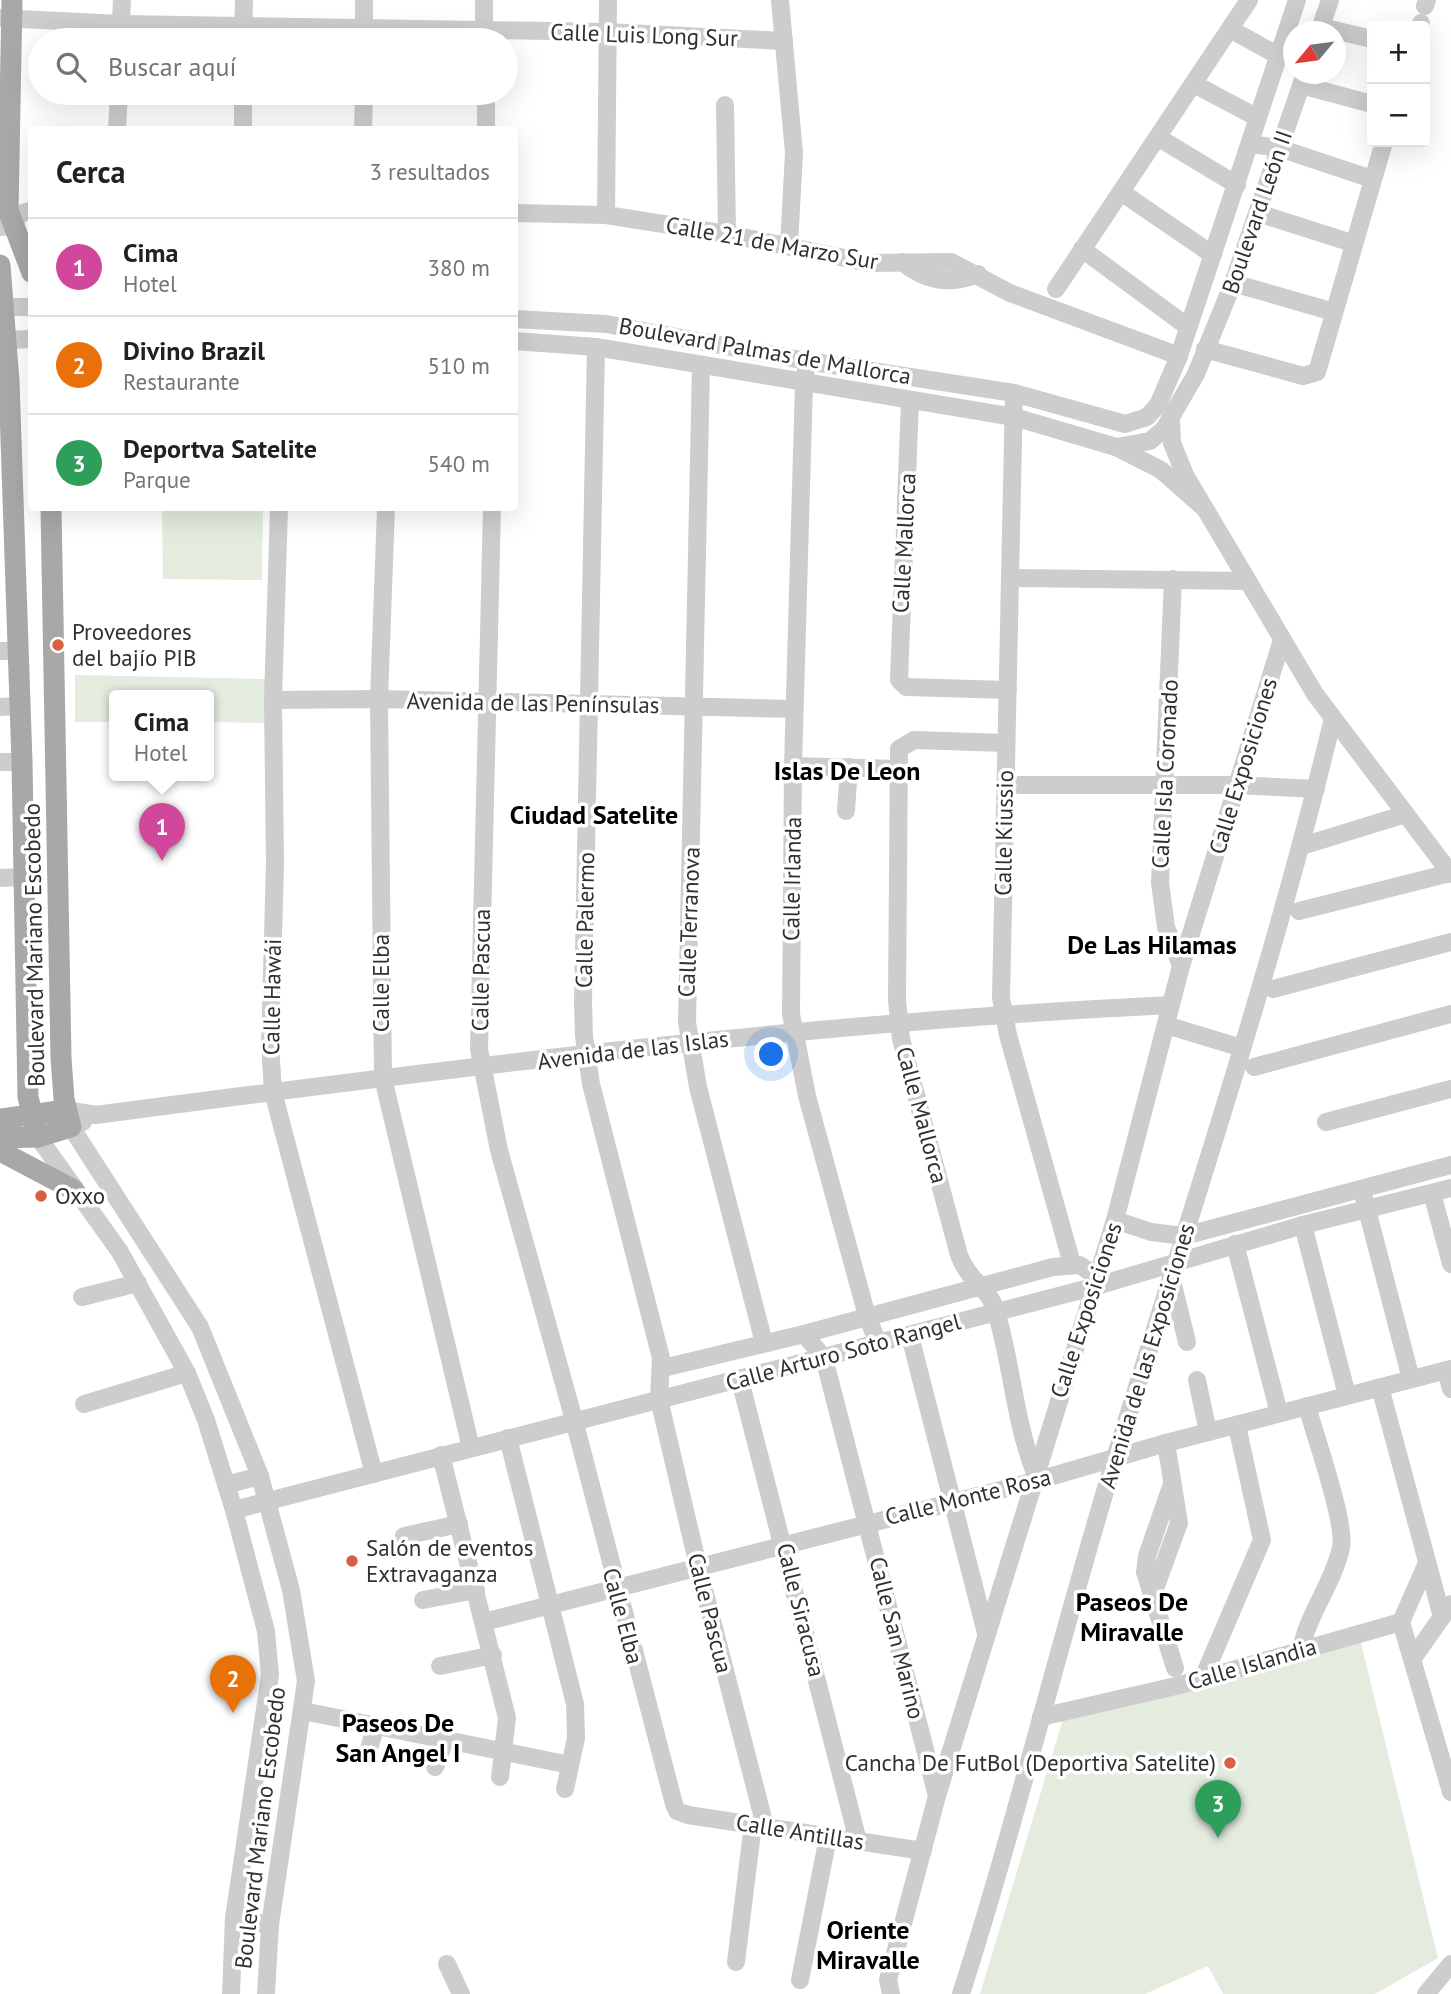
<!DOCTYPE html>
<html lang="es">
<head>
<meta charset="utf-8">
<style>
  :root { --surface:#fff; --page:#f6f6f6; --text:#202124; --muted:#757577; --line:#e0e0e0; --accent:#b45309 }
  body { margin:0; font-family:"PT Sans",sans-serif; background:var(--page); color:var(--text) }
  .controls { position:absolute; right:21px; top:21px; display:grid; overflow:hidden; border-radius:7px; box-shadow:0 7px 28px #0002 }
  .controls button { width:63px; height:63px; display:grid; place-items:center; padding:0; border:0; border-bottom:2px solid var(--line); background:var(--surface); color:var(--text); font:35px sans-serif }
  .compass { position:absolute; left:1283px; top:21px; width:63px; height:63px; border-radius:50%; background:var(--surface); box-shadow:0 7px 28px #0002; rotate:241deg }
  .you { position:absolute; left:772px; top:1055px; width:24px; height:24px; margin:-18px; border:5px solid #fff; border-radius:50%; background:#1a73e8; box-shadow:0 0 0 10px #1a73e833 }
  .badge { display:grid; place-items:center; width:46px; height:46px; border-radius:50%; background:var(--accent); color:#fff; font-size:23px; font-weight:700 }
  .pin { position:absolute; translate:-50% -58px; filter:drop-shadow(0 2px 4px #0008) }
  .pin::after { content:''; position:absolute; top:37px; width:24px; height:21px; background:inherit; clip-path:polygon(0 0,100% 0,50% 100%) }
  .popup { position:absolute; left:109px; top:690px; width:105px; height:91px; box-sizing:border-box; display:grid; place-content:center; border-radius:7px; background:var(--surface); filter:drop-shadow(0 2px 5px #0005); font-size:23px; white-space:nowrap; color:var(--muted) }
  .popup b { font-size:26px; color:var(--text) }
  .popup::after { content:''; position:absolute; left:50%; top:100%; margin-left:-14px; border:14px solid transparent; border-top-color:var(--surface) }
  .list { margin:0; padding:0; list-style:none }
  h2 { display:flex; justify-content:space-between; align-items:center; height:91px; margin:0; padding:0 28px; font-size:30px }
  h2 small { font-size:23px; font-weight:400; color:var(--muted) }
  .list li { display:grid; grid-template-columns:46px 1fr auto; gap:21px; align-items:center; box-sizing:border-box; height:98px; padding:0 28px; border-top:2px solid var(--line) }
  .list b { display:block; font-size:26px; white-space:nowrap }
  .list p { margin:0; font-size:23px; white-space:nowrap; color:var(--muted) }
  .list em { font-size:23px; font-style:normal; color:var(--muted) }
  .icon { flex:none; width:38px; height:38px; fill:none; stroke:currentColor; stroke-width:2; stroke-linecap:round; stroke-linejoin:round }
  .map { position:relative; flex:none; width:1451px; height:1994px; overflow:hidden }
  .search { position:absolute; background:var(--surface); box-shadow:0 7px 28px #0002; left:28px; top:28px; width:490px; height:77px; display:flex; align-items:center; gap:18px; box-sizing:border-box; padding:0 24px; border-radius:38px; color:var(--muted); font-size:26px }
  .panel { position:absolute; background:var(--surface); box-shadow:0 7px 28px #0002; left:28px; top:126px; width:490px; height:385px; border-radius:7px }
  .map>svg:first-child { display:block }
  .green { fill:#e3ecdf }
  .lines { fill:none; stroke-linecap:round; stroke-linejoin:round }
  .minor { stroke:#cdcdcd; stroke-width:18 }
  .major { stroke:#a8a8a8; stroke-width:21 }
  .poi-dot { fill:#d85f41; stroke:#fff; stroke-width:2.5 }
  .labels { text-anchor:middle; stroke-width:7; stroke-linejoin:round; paint-order:stroke }
  .street-label { font-size:23px; fill:#303030; stroke:#fff }
  .poi-label { font-size:23px; fill:#303030; stroke:#fff; text-anchor:start }
  .quarter-label { font-size:26px; font-weight:bold; fill:#000; stroke:#fff }
</style>
</head>
<body>
<div class="map">
<svg width="1451" height="1994" viewBox="0 0 1451 1994">
  <rect width="100%" height="100%" fill="#fff"/>
  <!-- green -->
  <g class="green">
    <path d="M162 508H263L262 580 163 579Z"/>
    <path d="M75 675 265 679V723L209 722V695H115V722H75Z"/>
    <path d="M1360 1639 1438 1958 1375 1994H1223L1208 1966 1145 1994H980L1063 1719Z"/>
  </g>
  <g class="lines">
    <!-- minor -->
    <g class="minor">
      <path d="M780 0 794 153 789 245"/>
      <path d="M1425 6 1427 0"/>
      <path d="M0 18 121 24 608 32 784 41"/>
      <path d="M1420 26 1421 23"/>
      <path d="M1321 27 1372 39"/>
      <path d="M1230 29 1277 55"/>
      <path d="M1319 32 1330 0"/>
      <path d="M120 40 122 0"/>
      <path d="M243 40 244 0"/>
      <path d="M364 40V0"/>
      <path d="M484 40V0"/>
      <path d="M1194 84 1258 118"/>
      <path d="M1301 85 1372 104"/>
      <path d="M486 93V130"/>
      <path d="M725 105 727 234"/>
      <path d="M117 130 119 93"/>
      <path d="M243 130V93"/>
      <path d="M363 130 364 93"/>
      <path d="M1159 138 1237 185"/>
      <path d="M1250 144 1279 148 1372 179"/>
      <path d="M1121 192 1213 255"/>
      <path d="M514 213 606 215 727 234 869 263 951 262 1010 293 1179 356"/>
      <path d="M1258 213 1352 243"/>
      <path d="M606 215 608 0"/>
      <path d="M0 227 12 226 20 214 32 210"/>
      <path d="M1082 249 1188 327"/>
      <path d="M902 262C927 282 949 285 978 274"/>
      <path d="M1233 283 1334 312"/>
      <path d="M1056 289 1249 0"/>
      <path d="M5 307H32"/>
      <path d="M514 319 606 324 807 361 1014 393 1125 424 1147 417 1158 405 1179 356 1297 0"/>
      <path d="M6 340 32 339"/>
      <path d="M514 341 596 347 1014 417 1116 447 1161 470 1203 507"/>
      <path d="M596 347 583 1002 584 1036 591 1084 661 1358 659 1399 698 1566 765 1826"/>
      <path d="M1205 349 1303 376 1317 372 1384 142"/>
      <path d="M807 361 804 384 793 766 791 1014 807 1096 867 1316 878 1343"/>
      <path d="M701 366 687 1022 698 1087 764 1343"/>
      <path d="M1014 393 1001 998 1008 1035 1072 1264"/>
      <path d="M910 401 899 680 906 687 1008 690"/>
      <path d="M1171 420 1172 443 1185 475 1315 694 1451 874"/>
      <path d="M1116 447 1150 441 1164 429 1196 374 1233 283 1305 74"/>
      <path d="M279 508 273 700 275 864 270 1044 273 1092 374 1474"/>
      <path d="M386 508 379 699 383 1078 471 1448"/>
      <path d="M492 508 479 1049 499 1150 574 1420 674 1804 677 1811 688 1815 923 1851"/>
      <path d="M1010 578 1248 581"/>
      <path d="M1173 579 1160 883 1166 927 1181 966"/>
      <path d="M0 651H16"/>
      <path d="M273 700 379 699 794 709"/>
      <path d="M0 707 19 706"/>
      <path d="M1006 743 914 740 899 749 897 1000 901 1039 959 1255C968 1280 989 1289 995 1308 1012 1362 1014 1420 1035 1473"/>
      <path d="M0 762H22"/>
      <path d="M793 766 897 769"/>
      <path d="M1006 785H1236L1316 789"/>
      <path d="M846 811 849 767"/>
      <path d="M1302 846 1406 814"/>
      <path d="M0 878 24 877"/>
      <path d="M1299 911 1450 873"/>
      <path d="M1273 989 1451 942"/>
      <path d="M1166 1025 1242 1048"/>
      <path d="M1254 1067 1451 1014"/>
      <path d="M66 1110 96 1115C453 1068 811 1022 1171 1005"/>
      <path d="M83 1122 71 1127 200 1327 260 1476 291 1590 306 1681 270 1925 266 1994"/>
      <path d="M1326 1122 1451 1089"/>
      <path d="M38 1137 120 1252 187 1373 206 1420 234 1510 266 1631 270 1675 234 1918 231 1994"/>
      <path d="M1432 1193 1451 1264"/>
      <path d="M1364 1198 1411 1379"/>
      <path d="M1115 1220 1151 1232 1184 1236 1451 1165"/>
      <path d="M1303 1225 1347 1395"/>
      <path d="M1235 1244 1279 1413"/>
      <path d="M1172 1281 1187 1342"/>
      <path d="M82 1297 138 1283"/>
      <path d="M804 1334 824 1358 937 1796"/>
      <path d="M910 1336 986 1633"/>
      <path d="M663 1368 804 1334 1053 1267 1080 1265 1097 1277"/>
      <path d="M1446 1370 1451 1389"/>
      <path d="M740 1380 858 1841"/>
      <path d="M1197 1380 1208 1432"/>
      <path d="M1380 1387 1442 1617"/>
      <path d="M84 1404 187 1373"/>
      <path d="M508 1438 575 1704 576 1738 565 1789"/>
      <path d="M441 1455 507 1718 500 1777"/>
      <path d="M1172 1484 1147 1556 1145 1572 1175 1668"/>
      <path d="M226 1485 260 1476"/>
      <path d="M234 1510 1093 1287 1303 1225 1451 1188"/>
      <path d="M404 1536 459 1524"/>
      <path d="M1152 1597 1179 1523 1166 1443"/>
      <path d="M423 1600 476 1590"/>
      <path d="M484 1622 1032 1482 1166 1443 1451 1369"/>
      <path d="M1401 1622 1451 1792"/>
      <path d="M1401 1622 1426 1565"/>
      <path d="M1301 1650C1308 1613 1333 1584 1341 1548 1346 1522 1315 1436 1307 1406"/>
      <path d="M1413 1658 1451 1604"/>
      <path d="M440 1666 493 1655"/>
      <path d="M1203 1678 1262 1540 1237 1426"/>
      <path d="M303 1711 570 1765"/>
      <path d="M1041 1717 1180 1685 1401 1622"/>
      <path d="M367 1756 375 1728"/>
      <path d="M435 1767 445 1740"/>
      <path d="M234 1918 270 1925"/>
      <path d="M736 1962 753 1824"/>
      <path d="M447 1964 461 1994"/>
      <path d="M800 1980 828 1837"/>
      <path d="M891 1994 888 1980 937 1796 1115 1220 1181 966 1282 640"/>
      <path d="M961 1994C1018 1816 1061 1634 1116 1455 1191 1210 1273 968 1333 718"/>
      <path d="M1426 1994 1451 1964"/>
    </g>
    <!-- major -->
    <g class="major">
      <path d="M12 0 8 210 32 273"/>
      <path d="M0 265 9 381 22 762 28 1097 38 1137"/>
      <path d="M0 1119 66 1110"/>
      <path d="M0 1138 38 1137 71 1127 64 1099 61 1058 51 508"/>
      <path d="M0 1151 74 1190"/>
    </g>
  </g>
  <!-- markers -->
  <g class="poi-dot">
    <circle cx="58" cy="645" r="7"/>
    <circle cx="41" cy="1196" r="7"/>
    <circle cx="352" cy="1561" r="7"/>
    <circle cx="1230" cy="1763" r="7"/>
  </g>
  <g class="labels">
    <!-- street labels -->
    <g class="street-label">
      <text transform="translate(644 35) rotate(2)" y="8">Calle Luis Long Sur</text>
      <text transform="translate(1257 212) rotate(-71)" y="8">Boulevard León II</text>
      <text transform="translate(772 243) rotate(10)" y="8">Calle 21 de Marzo Sur</text>
      <text transform="translate(765 351) rotate(10)" y="8">Boulevard Palmas de Mallorca</text>
      <text transform="translate(904 543) rotate(-87)" y="8">Calle Mallorca</text>
      <text transform="translate(533 703) rotate(1)" y="8">Avenida de las Penínsulas</text>
      <text transform="translate(1243 766) rotate(-73)" y="8">Calle Exposiciones</text>
      <text transform="translate(1165 774) rotate(-87)" y="8">Calle Isla Coronado</text>
      <text transform="translate(1004 833) rotate(-89)" y="8">Calle Kiussio</text>
      <text transform="translate(792 879) rotate(-89)" y="8">Calle Irlanda</text>
      <text transform="translate(585 920) rotate(-89)" y="8">Calle Palermo</text>
      <text transform="translate(689 922) rotate(-88)" y="8">Calle Terranova</text>
      <text transform="translate(34 945) rotate(-91)" y="8">Boulevard Mariano Escobedo</text>
      <text transform="translate(481 970) rotate(-89)" y="8">Calle Pascua</text>
      <text transform="translate(381 983) rotate(-90)" y="8">Calle Elba</text>
      <text transform="translate(272 997) rotate(-89)" y="8">Calle Hawái</text>
      <text transform="translate(633 1050) rotate(-7)" y="8">Avenida de las Islas</text>
      <text transform="translate(922 1115) rotate(75)" y="8">Calle Mallorca</text>
      <text transform="translate(1086 1310) rotate(-72)" y="8">Calle Exposiciones</text>
      <text transform="translate(843 1352) rotate(-15)" y="8">Calle Arturo Soto Rangel</text>
      <text transform="translate(1147 1356) rotate(-73)" y="8">Avenida de las Exposiciones</text>
      <text transform="translate(968 1497) rotate(-14)" y="8">Calle Monte Rosa</text>
      <text transform="translate(801 1610) rotate(76)" y="8">Calle Siracusa</text>
      <text transform="translate(710 1613) rotate(76)" y="8">Calle Pascua</text>
      <text transform="translate(623 1616) rotate(75)" y="8">Calle Elba</text>
      <text transform="translate(897 1638) rotate(76)" y="8">Calle San Marino</text>
      <text transform="translate(1252 1664) rotate(-16)" y="8">Calle Islandia</text>
      <text transform="translate(260 1828) rotate(-83)" y="8">Boulevard Mariano Escobedo</text>
      <text transform="translate(800 1832) rotate(9)" y="8">Calle Antillas</text>
    </g>
    <!-- poi labels -->
    <g class="poi-label">
      <text x="72" y="640">Proveedores<tspan x="72" dy="26">del bajío PIB</tspan></text>
      <text x="55" y="1204">Oxxo</text>
      <text x="366" y="1556">Salón de eventos<tspan x="366" dy="26">Extravaganza</tspan></text>
      <text x="1216" y="1771" text-anchor="end">Cancha De FutBol (Deportiva Satelite)</text>
    </g>
    <!-- quarter labels -->
    <g class="quarter-label">
      <text x="847" y="780">Islas De Leon</text>
      <text x="594" y="824">Ciudad Satelite</text>
      <text x="1152" y="954">De Las Hilamas</text>
      <text x="1132" y="1611">Paseos De<tspan x="1132" dy="30">Miravalle</tspan></text>
      <text x="398" y="1732">Paseos De<tspan x="398" dy="30">San Angel I</tspan></text>
      <text x="868" y="1939">Oriente<tspan x="868" dy="30">Miravalle</tspan></text>
    </g>
  </g>
</svg>
<div class="controls">
<button>+</button>
<button>−</button>
</div>
<svg class="compass" viewBox="-18 -18 36 36"><path d="M0-13l5 13h-10z" fill="#e53935"/><path d="M0 13l5-13h-10z" fill="#757577"/></svg>
<div class="you"></div>
<div class="pin badge" style="left:162px;top:861px;background:#d1479c">1</div>
<div class="popup"><b>Cima</b>Hotel</div>
<div class="pin badge" style="left:233px;top:1713px;background:#e8710a">2</div>
<div class="pin badge" style="left:1218px;top:1838px;background:#2e9e5b">3</div>
<div class="search"><svg class="icon" aria-label="search" viewBox="0 0 24 24"><circle cx="10" cy="10" r="6"/><path d="M15 15l6 6"/></svg>Buscar aquí</div>
<section class="panel">
<h2>Cerca<small>3 resultados</small></h2>
<ul class="list">
<li><span class="badge" style="background:#d1479c">1</span><div><b>Cima</b><p>Hotel</p></div><em>380 m</em></li>
<li><span class="badge" style="background:#e8710a">2</span><div><b>Divino Brazil</b><p>Restaurante</p></div><em>510 m</em></li>
<li><span class="badge" style="background:#2e9e5b">3</span><div><b>Deportva Satelite</b><p>Parque</p></div><em>540 m</em></li>
</ul>
</section>
</div>
</body>
</html>
